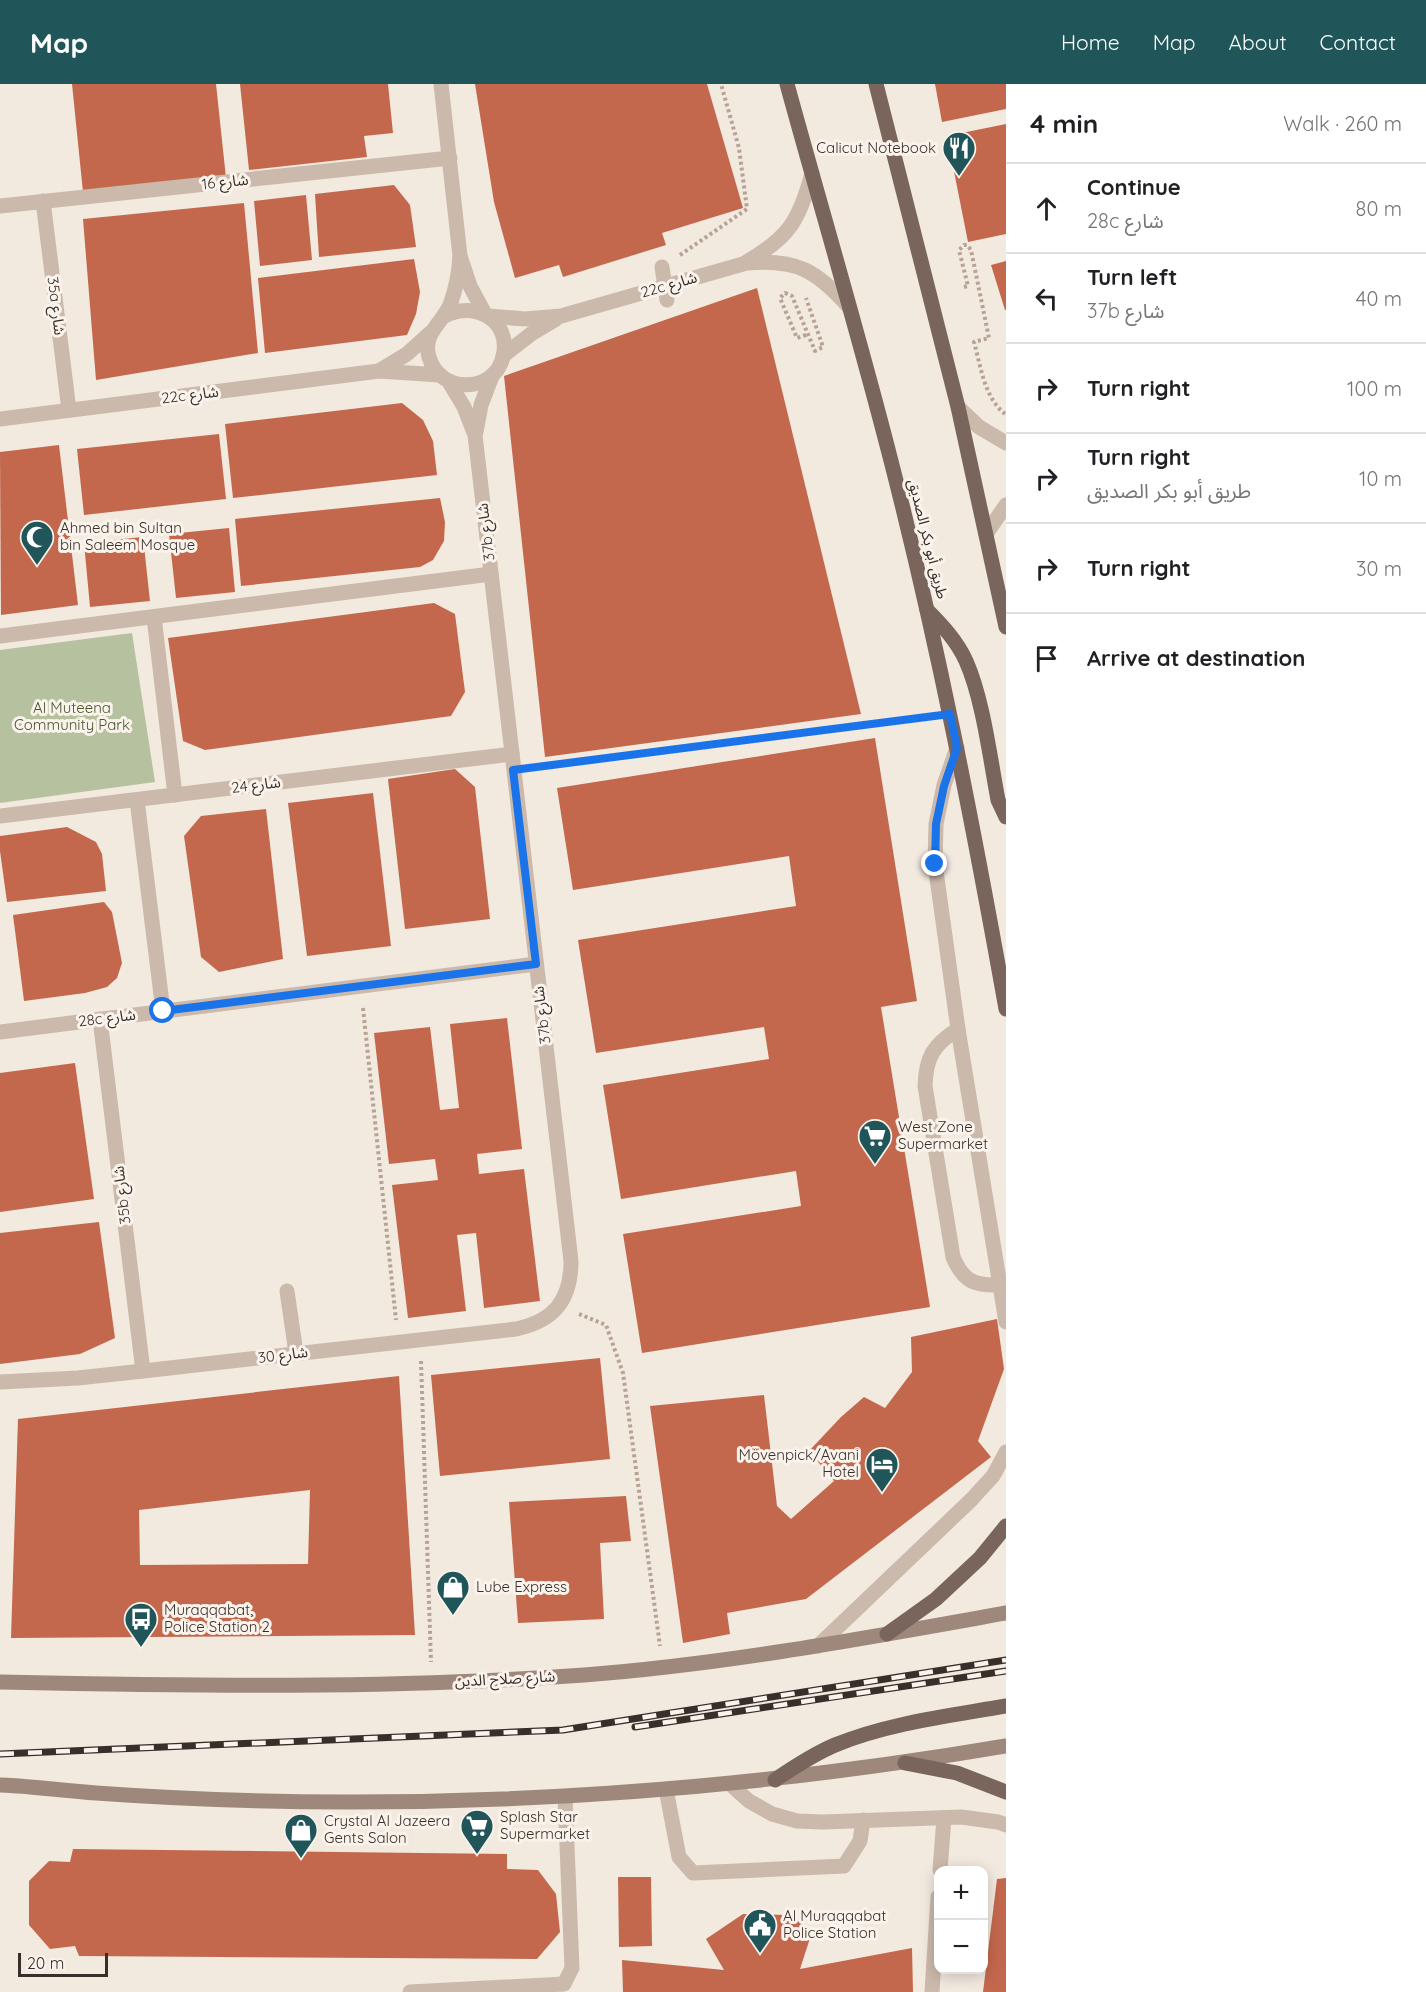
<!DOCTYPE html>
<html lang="en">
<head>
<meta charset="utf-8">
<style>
  :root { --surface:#fff; --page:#f2f2f2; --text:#202124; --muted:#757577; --line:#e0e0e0; --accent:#205659 }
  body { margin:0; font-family:Quicksand,"Noto Sans Arabic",sans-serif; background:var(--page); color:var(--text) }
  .controls { position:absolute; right:18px; bottom:18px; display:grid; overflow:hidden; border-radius:12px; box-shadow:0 3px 15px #0003 }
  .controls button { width:54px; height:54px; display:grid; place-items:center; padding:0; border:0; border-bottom:2px solid var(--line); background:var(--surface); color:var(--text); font:30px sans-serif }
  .scale { position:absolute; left:18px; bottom:15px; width:90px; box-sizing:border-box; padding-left:6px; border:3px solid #382e2a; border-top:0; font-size:16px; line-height:21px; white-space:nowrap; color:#382e2a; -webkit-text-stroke:4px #faf3ec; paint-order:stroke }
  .stop { position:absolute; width:18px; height:18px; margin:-14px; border:4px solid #1a73e8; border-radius:50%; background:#fff }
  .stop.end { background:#1a73e8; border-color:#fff; box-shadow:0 2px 6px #0008 }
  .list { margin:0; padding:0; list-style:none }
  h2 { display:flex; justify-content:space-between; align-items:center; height:78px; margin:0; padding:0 24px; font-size:26px }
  h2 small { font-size:20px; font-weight:400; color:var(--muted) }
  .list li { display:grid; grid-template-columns:39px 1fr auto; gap:18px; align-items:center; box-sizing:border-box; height:90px; padding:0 24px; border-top:2px solid var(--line) }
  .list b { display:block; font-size:22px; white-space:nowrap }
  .list p { margin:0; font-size:20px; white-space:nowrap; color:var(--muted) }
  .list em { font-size:20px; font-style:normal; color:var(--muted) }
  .icon { flex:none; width:33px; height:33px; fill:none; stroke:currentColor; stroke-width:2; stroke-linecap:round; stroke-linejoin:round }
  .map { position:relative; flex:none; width:1006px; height:1908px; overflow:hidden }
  header { display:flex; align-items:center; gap:36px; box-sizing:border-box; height:84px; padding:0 30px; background:var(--accent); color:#fff }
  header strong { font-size:28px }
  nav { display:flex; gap:33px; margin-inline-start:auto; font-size:21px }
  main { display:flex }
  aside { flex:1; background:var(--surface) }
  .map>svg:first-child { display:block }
  .park { fill:#b6c19f }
  .building { fill:#c3684d; fill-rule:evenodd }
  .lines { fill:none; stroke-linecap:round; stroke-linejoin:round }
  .path { stroke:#b6a395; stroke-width:4; stroke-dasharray:3 3; stroke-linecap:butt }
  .lane { stroke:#cbb9ab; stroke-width:15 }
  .street { stroke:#cbb9ab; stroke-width:15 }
  .secondary { stroke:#9e887c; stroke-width:15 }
  .primary { stroke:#7a655c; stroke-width:15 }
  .rail-casing { stroke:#382e2a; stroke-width:7 }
  .rail { stroke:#faf3ec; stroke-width:4.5; stroke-dasharray:14; stroke-linecap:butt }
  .route { stroke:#1a73e8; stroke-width:8 }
  .labels { text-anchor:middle; stroke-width:6; stroke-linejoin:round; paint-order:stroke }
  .poi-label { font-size:15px; fill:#382e2a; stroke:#faf3ec; text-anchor:start }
  .street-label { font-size:15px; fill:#382e2a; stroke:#faf3ec }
  .park-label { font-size:15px; fill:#48562e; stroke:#faf3ec }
</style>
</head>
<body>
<header>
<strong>Map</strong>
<nav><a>Home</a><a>Map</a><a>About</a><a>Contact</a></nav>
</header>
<main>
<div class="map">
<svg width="1006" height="1908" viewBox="0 0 1006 1908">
  <rect width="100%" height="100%" fill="#f2e9df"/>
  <!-- park -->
  <path class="park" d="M132 549 155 698 0 719V566Z"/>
  <!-- building -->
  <g class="building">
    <path d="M72 0H216L226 94 83 108Z"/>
    <path d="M240 0H388L393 49 364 52 367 73 249 86Z"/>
    <path d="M475 0H707L743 124 662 149 666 161 563 193 559 181 515 194 494 118Z"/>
    <path d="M935 0H1006V25L942 38Z"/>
    <path d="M1006 40V150L968 158 947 52Z"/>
    <path d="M394 101 410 121 416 163 319 173 315 110Z"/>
    <path d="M306 111 312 176 260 182 254 117Z"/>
    <path d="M244 119 258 269 96 296 83 135Z"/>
    <path d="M414 175 420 208 416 230 407 251 265 269 258 194Z"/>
    <path d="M1006 177V226H1005L991 181Z"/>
    <path d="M757 204 861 630 545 673 504 292Z"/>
    <path d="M402 319 423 336 433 357 437 391 233 414 225 340Z"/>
    <path d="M219 350 226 415 84 431 77 365Z"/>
    <path d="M59 361 78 521 1 531 0 368Z"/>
    <path d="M440 414 445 438 444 457 433 476 420 483 241 502 235 435Z"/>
    <path d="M229 444 235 508 176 514 169 450Z"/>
    <path d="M143 453 150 517 90 523 84 459Z"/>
    <path d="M434 519 455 530 465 608 451 632 205 666 183 657 168 554Z"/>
    <path d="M875 654 917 917 881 923 930 1223 642 1269 623 1150 801 1122 796 1087 621 1115 603 1001 769 975 764 943 596 969 578 856 796 822 789 772 573 806 557 704Z"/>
    <path d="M455 685 475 703 490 835 405 845 388 695Z"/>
    <path d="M373 709 391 862 307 872 288 719Z"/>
    <path d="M266 725 283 875 219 888 201 873 184 752 201 732Z"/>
    <path d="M67 743 96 758 102 770 106 807 7 818 0 767V752Z"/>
    <path d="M104 818 112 828 122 879 117 894 107 903 85 909 24 917 13 831Z"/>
    <path d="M507 934 522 1065 477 1070 479 1090 524 1085 540 1217 484 1224 476 1149 457 1151 466 1227 408 1234 392 1101 438 1096 435 1075 389 1080 374 949 430 943 440 1026 459 1024 450 940Z"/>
    <path d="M75 979 94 1115 0 1128V989Z"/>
    <path d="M99 1138 115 1254 80 1270 0 1280V1149Z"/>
    <path d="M997 1235 1004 1285 978 1357 991 1373 806 1515 727 1529 730 1550 683 1559 650 1322 764 1311 777 1422 791 1435 834 1397 809 1367 841 1333 864 1313 885 1324 912 1288 911 1253Z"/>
    <path d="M600 1274 610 1375 440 1392 431 1291Z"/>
    <path d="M399 1292 415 1551 11 1554 18 1335ZM310 1406 308 1480 140 1481 139 1426Z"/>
    <path d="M626 1412 631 1457 600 1459 604 1535 518 1539 509 1418Z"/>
    <path d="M73 1765 507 1770V1785L538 1786 556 1810 560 1848 537 1875 79 1872 75 1862 50 1865 29 1841V1797L49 1777 70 1778Z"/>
    <path d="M618 1793H651L652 1862 619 1863Z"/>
    <path d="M1006 1794V1908H983L997 1795Z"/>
    <path d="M743 1830 790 1831 812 1848 800 1885 912 1864 913 1908H623L622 1876 724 1886 706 1855Z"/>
  </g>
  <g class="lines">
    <!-- path -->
    <g class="path">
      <path d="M680 171 747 125 739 64 721 0"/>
      <path d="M964 203 968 202 959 166 964 161H967L971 166 989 254 974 258C981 283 984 313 1005 330"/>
      <path d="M806 251 797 254 780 214 785 209 792 212 815 267 823 263 806 214"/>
      <path d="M535 683 929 632"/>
      <path d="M363 924 396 1236"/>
      <path d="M579 1230 606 1241 623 1289 660 1562"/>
      <path d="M421 1277 431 1578"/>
    </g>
    <!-- lane -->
    <g class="lane">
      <path d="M154 533 175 711"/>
      <path d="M957 664 944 701 936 740 935 780 958 945 1006 1238"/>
      <path d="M958 945C933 961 926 973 925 1002L953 1173C963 1197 974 1202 1000 1201"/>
      <path d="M287 1207 296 1269"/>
      <path d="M818 1562 971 1416 993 1392 1006 1368"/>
      <path d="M730 1700 749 1717 772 1730 797 1737 823 1738 961 1733 998 1738 1006 1741"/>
      <path d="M666 1705 679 1773 693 1789 844 1782 860 1757 863 1736"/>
      <path d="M940 1786 944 1734"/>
      <path d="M410 1908 564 1900 572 1884 565 1713"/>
      <path d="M932 1908 938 1813"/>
    </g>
    <!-- street -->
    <g class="street">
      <path d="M441 0 460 172 470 202 485 230"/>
      <path d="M43 117 69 326"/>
      <path d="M0 122 450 74"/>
      <path d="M748 179C797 175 817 187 848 222"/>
      <path d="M662 183 667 216"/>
      <path d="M445 232C474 216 512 236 503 273 494 310 439 310 429 273 422 250 442 239 450 221 456 205 459 189 460 172"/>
      <path d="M488 232 525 235 561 232 743 180C787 155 799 139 812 89"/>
      <path d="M503 272 531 250 556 235"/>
      <path d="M379 287 407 270 430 249"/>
      <path d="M958 323 979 343 1006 359"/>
      <path d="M0 335 379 287 440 291"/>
      <path d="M476 348 481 321 492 292"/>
      <path d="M986 450 1006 421"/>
      <path d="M0 552 491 490"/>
      <path d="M137 716 163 927"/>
      <path d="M0 732 512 670"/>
      <path d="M100 935 143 1287"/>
      <path d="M0 948 536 880"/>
      <path d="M0 1298 78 1294 143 1287 516 1245C554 1237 571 1216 571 1177L475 351 464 323 449 298"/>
    </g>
    <!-- secondary -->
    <g class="secondary">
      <path d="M0 1598C194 1602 390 1605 584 1591 726 1580 866 1554 1006 1529"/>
      <path d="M0 1701C32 1702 64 1707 96 1709 180 1715 265 1718 350 1718 571 1718 788 1699 1006 1662"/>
    </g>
    <!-- primary -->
    <g class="primary">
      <path d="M787 0C821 124 858 248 890 373 937 555 973 740 1006 925"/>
      <path d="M876 0 958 323 1006 543"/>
      <path d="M927 526C942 541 957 557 966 577 983 615 990 674 998 716L1006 733"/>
      <path d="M887 1550 936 1515 980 1474 1006 1442"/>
      <path d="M905 1679 957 1689 1006 1708"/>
      <path d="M775 1696C794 1683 814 1670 835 1661 889 1639 949 1632 1006 1622"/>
    </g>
    <defs>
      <g id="rail">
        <path d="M635 1643 1006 1587"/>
        <path d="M0 1670 563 1646 1006 1576"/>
      </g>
    </defs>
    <!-- rail casing -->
    <use href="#rail" class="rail-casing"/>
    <!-- rail -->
    <use href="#rail" class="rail"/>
  </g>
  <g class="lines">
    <!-- route -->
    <path class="route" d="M163 927 536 880 513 686 950 630 957 664 944 702 936 740 935 780"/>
  </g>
  <!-- icons -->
  <defs>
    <symbol id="restaurant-pin" viewBox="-11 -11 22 30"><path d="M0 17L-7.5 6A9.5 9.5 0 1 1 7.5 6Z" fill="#205659" stroke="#faf3ec"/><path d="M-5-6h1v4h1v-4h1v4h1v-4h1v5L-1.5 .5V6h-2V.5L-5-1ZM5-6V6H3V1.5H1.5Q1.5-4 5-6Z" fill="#fff"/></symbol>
    <symbol id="mosque-pin" viewBox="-11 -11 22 30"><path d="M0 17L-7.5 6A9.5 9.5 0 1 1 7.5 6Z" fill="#205659" stroke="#faf3ec"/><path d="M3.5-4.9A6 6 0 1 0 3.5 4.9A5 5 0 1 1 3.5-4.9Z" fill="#fff"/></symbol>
    <symbol id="supermarket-pin" viewBox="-11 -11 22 30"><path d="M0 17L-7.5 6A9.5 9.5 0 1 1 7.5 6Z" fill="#205659" stroke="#faf3ec"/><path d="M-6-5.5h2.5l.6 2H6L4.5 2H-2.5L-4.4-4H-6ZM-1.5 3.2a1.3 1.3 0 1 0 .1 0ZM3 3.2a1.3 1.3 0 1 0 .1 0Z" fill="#fff"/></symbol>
    <symbol id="hotel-pin" viewBox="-11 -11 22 30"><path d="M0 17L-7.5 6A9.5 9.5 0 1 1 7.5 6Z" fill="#205659" stroke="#faf3ec"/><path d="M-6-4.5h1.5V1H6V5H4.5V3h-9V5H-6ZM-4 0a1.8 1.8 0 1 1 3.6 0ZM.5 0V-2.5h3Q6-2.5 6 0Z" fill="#fff"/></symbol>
    <symbol id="shop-pin" viewBox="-11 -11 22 30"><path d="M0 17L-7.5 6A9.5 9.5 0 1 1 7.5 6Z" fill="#205659" stroke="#faf3ec"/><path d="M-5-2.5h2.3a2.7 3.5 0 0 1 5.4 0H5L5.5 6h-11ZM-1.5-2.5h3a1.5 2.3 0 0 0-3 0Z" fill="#fff"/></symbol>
    <symbol id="bus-pin" viewBox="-11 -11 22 30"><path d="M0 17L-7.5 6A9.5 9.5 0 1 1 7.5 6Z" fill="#205659" stroke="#faf3ec"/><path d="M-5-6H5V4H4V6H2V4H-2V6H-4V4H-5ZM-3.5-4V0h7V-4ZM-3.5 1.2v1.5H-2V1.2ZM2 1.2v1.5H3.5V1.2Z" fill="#fff"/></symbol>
    <symbol id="civic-pin" viewBox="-11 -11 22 30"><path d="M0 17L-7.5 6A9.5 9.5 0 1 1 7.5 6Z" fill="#205659" stroke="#faf3ec"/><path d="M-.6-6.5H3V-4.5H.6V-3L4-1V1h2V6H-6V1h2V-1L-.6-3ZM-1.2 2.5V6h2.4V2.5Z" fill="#fff"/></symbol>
  </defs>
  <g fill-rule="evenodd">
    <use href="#restaurant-pin" x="940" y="45" width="38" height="52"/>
    <use href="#mosque-pin" x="18" y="434" width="38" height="52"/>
    <use href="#supermarket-pin" x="856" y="1033" width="38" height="52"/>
    <use href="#hotel-pin" x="863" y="1361" width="38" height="52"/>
    <use href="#shop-pin" x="434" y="1484" width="38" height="52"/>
    <use href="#bus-pin" x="122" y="1516" width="38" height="52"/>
    <use href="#supermarket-pin" x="458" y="1723" width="38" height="52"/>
    <use href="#shop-pin" x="282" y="1727" width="38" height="52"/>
    <use href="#civic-pin" x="741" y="1822" width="38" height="52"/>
  </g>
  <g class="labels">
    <!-- poi labels -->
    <g class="poi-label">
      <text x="936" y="69" text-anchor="end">Calicut Notebook</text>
      <text x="60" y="449">Ahmed bin Sultan<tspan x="60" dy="17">bin Saleem Mosque</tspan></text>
      <text x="898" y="1048">West Zone<tspan x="898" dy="17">Supermarket</tspan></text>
      <text x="859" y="1376" text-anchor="end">Mövenpick/Avani<tspan x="859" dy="17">Hotel</tspan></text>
      <text x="476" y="1508">Lube Express</text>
      <text x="164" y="1531">Muraqqabat,<tspan x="164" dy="17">Police Station 2</tspan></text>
      <text x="500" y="1738">Splash Star<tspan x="500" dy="17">Supermarket</tspan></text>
      <text x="324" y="1742">Crystal Al Jazeera<tspan x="324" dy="17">Gents Salon</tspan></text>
      <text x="783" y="1837">Al Muraqqabat<tspan x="783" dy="17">Police Station</tspan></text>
    </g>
    <!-- street labels -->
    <g class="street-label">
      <text transform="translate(225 98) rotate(-6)" y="5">شارع 16</text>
      <text transform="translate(669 201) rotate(-16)" y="5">22c شارع</text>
      <text transform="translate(56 222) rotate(83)" y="5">35a شارع</text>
      <text transform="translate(190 311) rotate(-7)" y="5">22c شارع</text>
      <text transform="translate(486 448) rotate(-97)" y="5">37b شارع</text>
      <text transform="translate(928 455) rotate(76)" y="5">طريق أبو بكر الصديق</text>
      <text transform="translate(256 701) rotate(-7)" y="5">شارع 24</text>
      <text transform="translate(542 931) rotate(-97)" y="5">37b شارع</text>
      <text transform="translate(107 934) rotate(-7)" y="5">28c شارع</text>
      <text transform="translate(122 1111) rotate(-97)" y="5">35b شارع</text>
      <text transform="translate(283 1271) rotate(-7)" y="5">شارع 30</text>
      <text transform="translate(505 1595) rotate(-3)" y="5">شارع صلاح الدين</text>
    </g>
    <!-- park labels -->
    <g class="park-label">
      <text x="72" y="629">Al Muteena<tspan x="72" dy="17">Community Park</tspan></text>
    </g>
  </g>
</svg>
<div class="controls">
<button>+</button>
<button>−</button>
</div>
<div class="scale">20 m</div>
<div class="stop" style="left:163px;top:927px"></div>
<div class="stop end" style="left:935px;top:780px"></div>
</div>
<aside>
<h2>4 min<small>Walk · 260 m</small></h2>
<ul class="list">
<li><svg class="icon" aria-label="ahead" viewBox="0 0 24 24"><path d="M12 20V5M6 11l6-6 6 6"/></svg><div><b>Continue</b><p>28c شارع</p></div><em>80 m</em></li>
<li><svg class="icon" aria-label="left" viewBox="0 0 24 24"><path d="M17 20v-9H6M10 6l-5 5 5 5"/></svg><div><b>Turn left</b><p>37b شارع</p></div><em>40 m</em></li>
<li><svg class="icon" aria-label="right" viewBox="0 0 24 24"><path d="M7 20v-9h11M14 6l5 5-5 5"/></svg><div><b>Turn right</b></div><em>100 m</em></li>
<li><svg class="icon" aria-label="right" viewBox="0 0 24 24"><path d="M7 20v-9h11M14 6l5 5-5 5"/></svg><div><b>Turn right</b><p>طريق أبو بكر الصديق</p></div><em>10 m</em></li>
<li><svg class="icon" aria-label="right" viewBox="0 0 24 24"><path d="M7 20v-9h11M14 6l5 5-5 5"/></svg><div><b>Turn right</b></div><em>30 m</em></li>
<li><svg class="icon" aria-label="arrive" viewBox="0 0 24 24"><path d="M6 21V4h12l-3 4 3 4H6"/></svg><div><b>Arrive at destination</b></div></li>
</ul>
</aside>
</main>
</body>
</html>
